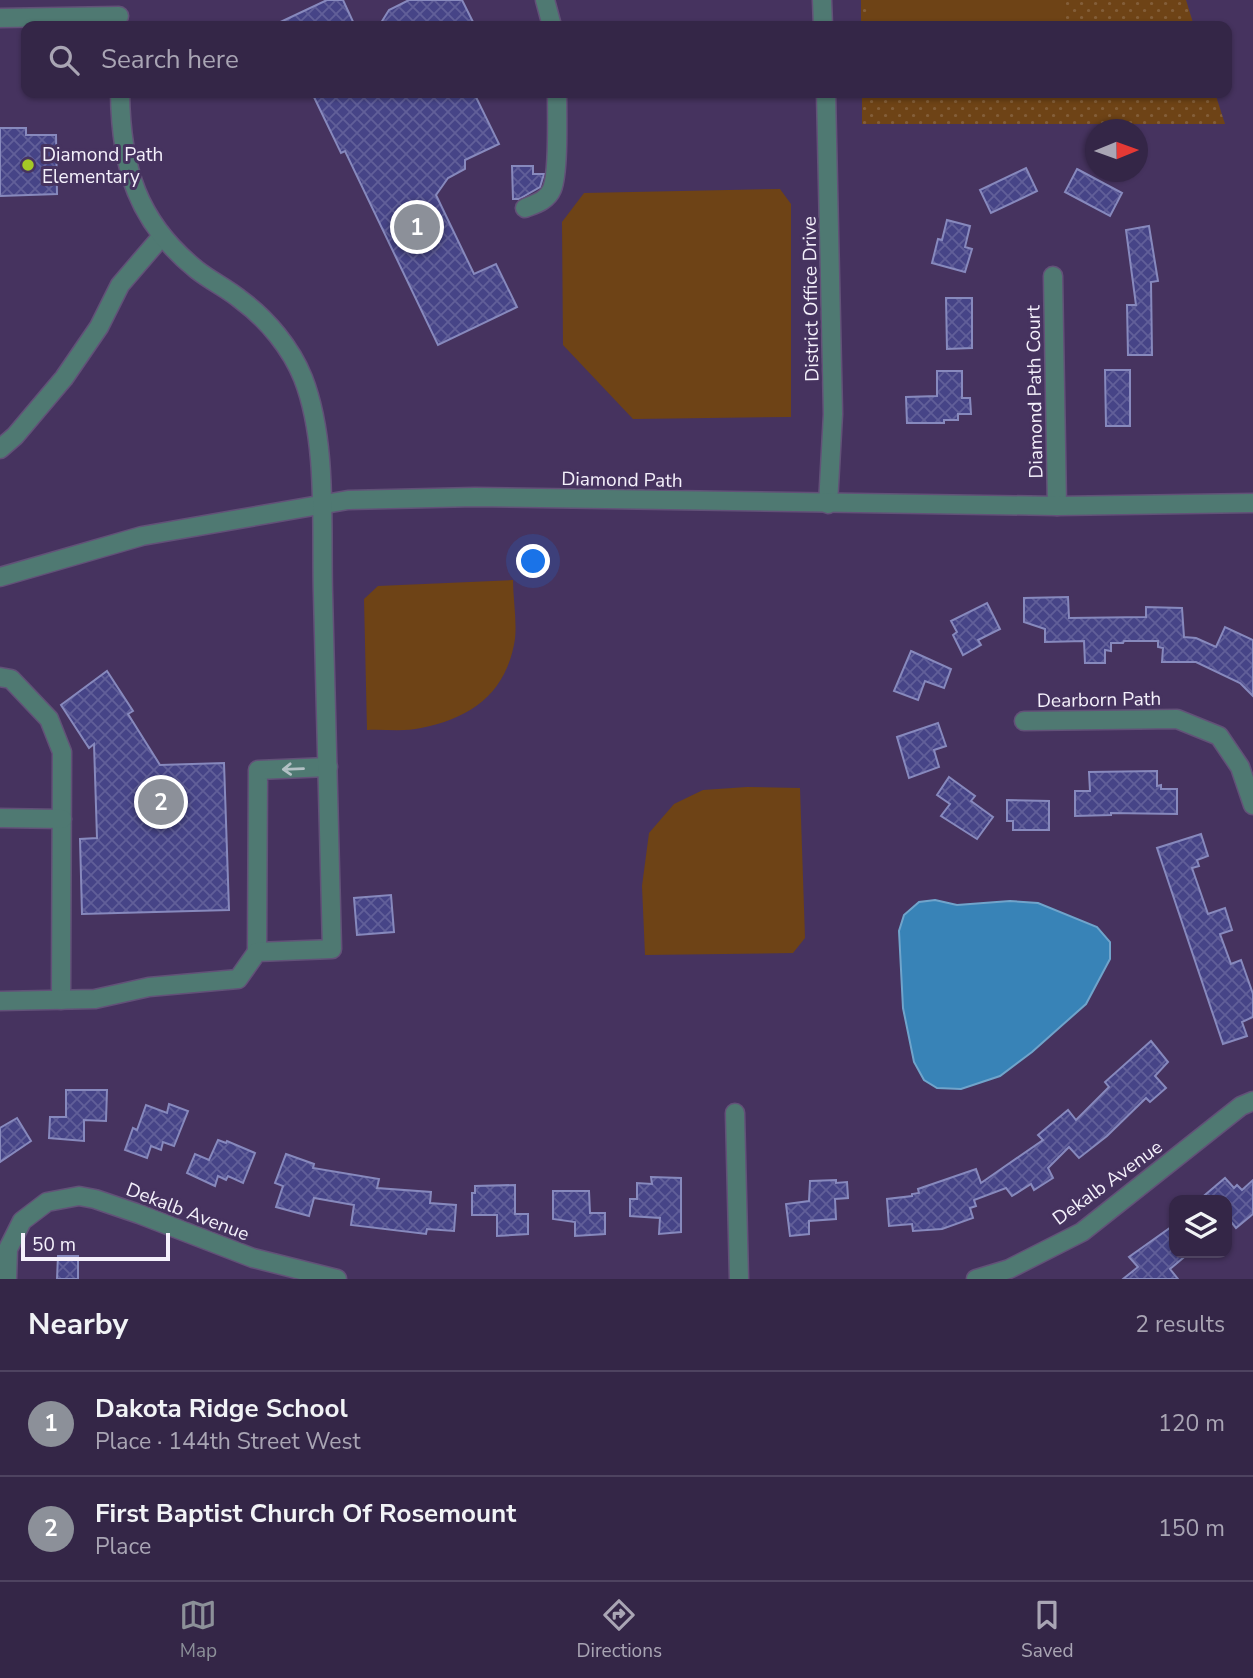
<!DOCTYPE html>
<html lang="en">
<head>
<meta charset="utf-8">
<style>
  :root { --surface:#342647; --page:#3f3252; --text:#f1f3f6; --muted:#a9a5b4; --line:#4e4360; --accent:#8c9099 }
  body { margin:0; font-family:"Nunito Sans",sans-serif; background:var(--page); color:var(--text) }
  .controls { position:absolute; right:21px; bottom:21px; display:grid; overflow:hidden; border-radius:14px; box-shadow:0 2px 5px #0004 }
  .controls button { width:63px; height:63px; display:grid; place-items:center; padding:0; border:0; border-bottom:2px solid var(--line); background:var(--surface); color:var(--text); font:35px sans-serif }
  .compass { position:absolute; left:1085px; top:119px; width:63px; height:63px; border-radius:50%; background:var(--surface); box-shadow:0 2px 5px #0004; rotate:89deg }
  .scale { position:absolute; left:21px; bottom:18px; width:149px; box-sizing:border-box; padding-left:7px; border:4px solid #f4f0fb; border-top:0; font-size:19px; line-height:24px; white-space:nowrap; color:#f4f0fb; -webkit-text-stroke:5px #46335f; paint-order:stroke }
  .you { position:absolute; left:534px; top:562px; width:24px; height:24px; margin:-18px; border:5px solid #fff; border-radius:50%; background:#1a73e8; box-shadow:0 0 0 10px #1a73e833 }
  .badge { display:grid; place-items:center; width:46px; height:46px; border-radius:50%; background:var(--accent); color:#fff; font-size:23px; font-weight:700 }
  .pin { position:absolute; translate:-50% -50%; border:4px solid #fff; box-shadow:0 2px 7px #0006 }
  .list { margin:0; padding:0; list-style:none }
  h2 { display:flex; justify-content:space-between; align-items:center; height:91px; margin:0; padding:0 28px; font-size:30px }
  h2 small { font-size:23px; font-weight:400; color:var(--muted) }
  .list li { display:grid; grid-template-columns:46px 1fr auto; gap:21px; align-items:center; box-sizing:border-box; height:105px; padding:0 28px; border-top:2px solid var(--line) }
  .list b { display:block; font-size:26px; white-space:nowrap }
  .list p { margin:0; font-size:23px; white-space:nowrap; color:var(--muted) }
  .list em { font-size:23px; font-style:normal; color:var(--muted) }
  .icon { flex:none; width:38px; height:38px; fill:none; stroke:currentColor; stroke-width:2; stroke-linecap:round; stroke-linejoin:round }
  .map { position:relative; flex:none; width:1253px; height:1279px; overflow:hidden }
  .search { position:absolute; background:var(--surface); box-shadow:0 2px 5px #0004; left:21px; right:21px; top:21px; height:77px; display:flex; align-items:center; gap:18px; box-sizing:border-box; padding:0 24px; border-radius:14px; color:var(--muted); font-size:26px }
  .sheet { height:301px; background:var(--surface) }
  nav { display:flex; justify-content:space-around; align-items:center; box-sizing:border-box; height:98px; border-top:2px solid var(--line); background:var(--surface); font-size:19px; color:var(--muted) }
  nav a { display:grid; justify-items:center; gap:4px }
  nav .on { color:var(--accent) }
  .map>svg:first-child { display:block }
  .park { fill:url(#park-dots) }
  .pitch { fill:#6e4316 }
  .water { fill:#3883b7; stroke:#70a4cb; stroke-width:2 }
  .building { fill:url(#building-cross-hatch); stroke:#8789bd; stroke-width:2 }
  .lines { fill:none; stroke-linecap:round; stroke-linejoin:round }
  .minor-casing { stroke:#625178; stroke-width:21 }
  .minor { stroke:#4f7972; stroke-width:18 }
  .oneway { stroke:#b2c0c4 }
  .poi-dot { fill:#a4c825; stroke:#46335f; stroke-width:2.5 }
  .labels { text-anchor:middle; stroke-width:6; stroke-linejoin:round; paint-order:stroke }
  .poi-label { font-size:19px; fill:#f4f0fb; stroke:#46335f; text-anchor:start }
  .street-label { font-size:19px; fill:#f4f0fb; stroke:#46335f }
</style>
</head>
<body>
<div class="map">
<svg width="1253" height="1279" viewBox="0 0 1253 1279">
  <defs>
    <pattern id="park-dots" width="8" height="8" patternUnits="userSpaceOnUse" patternTransform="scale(1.75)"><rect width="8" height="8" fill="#6e4316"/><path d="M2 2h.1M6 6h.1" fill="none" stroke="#835e39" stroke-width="1.8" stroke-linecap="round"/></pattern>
    <pattern id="building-cross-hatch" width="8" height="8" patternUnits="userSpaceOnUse" patternTransform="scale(1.75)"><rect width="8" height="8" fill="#464487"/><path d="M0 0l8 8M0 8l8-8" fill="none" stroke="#615f99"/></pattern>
  </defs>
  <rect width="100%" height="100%" fill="#46335f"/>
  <!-- park -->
  <g class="park">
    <path d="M861 0H1186L1194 26H861Z"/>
    <path d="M862 93H1215L1225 124H862Z"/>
  </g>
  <!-- pitch -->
  <g class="pitch">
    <path d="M869 0H1065L1066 26H869Z"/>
    <path d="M780 189 791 204V417L633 419 563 345 562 222 584 193Z"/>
    <path d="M513 580C513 599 517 620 515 639 507 692 472 718 421 728 404 732 384 729 367 730L364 599 378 586Z"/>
    <path d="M747 787 800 788 805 938 793 953 645 955 642 886 649 833 674 804 703 790Z"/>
  </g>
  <!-- water -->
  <path class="water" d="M935 900 957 905 1010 901 1038 903 1097 927 1110 942V959L1086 1004 1032 1052 1000 1076 961 1089 937 1088 924 1080 914 1062 903 1008 899 931 904 915 919 902Z"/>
  <!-- building -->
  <g class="building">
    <path d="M327 0H343L355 26H272Z"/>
    <path d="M409 0H462L475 26H379L389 10Z"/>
    <path d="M312 93H474L499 144 465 160V169L448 178 436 195 474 274 496 264 517 307 438 345 345 151 341 153Z"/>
    <path d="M0 128H26V135H56L57 194 0 196Z"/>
    <path d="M512 166H533V174H544L540 187 519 199H513Z"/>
    <path d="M1026 168 1037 191 991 213 980 190Z"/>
    <path d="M1077 169 1122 193 1110 216 1065 192Z"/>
    <path d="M947 220 970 226 965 247 972 249 965 272 932 263 938 239 942 240Z"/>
    <path d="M1149 226 1158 281 1151 282 1152 355H1128L1127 305H1136L1126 230Z"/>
    <path d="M946 298H972V348L947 349Z"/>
    <path d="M1105 370H1130V426H1106Z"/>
    <path d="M937 371H962V398H970L971 414H958V420H944V423H907L906 397 937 396Z"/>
    <path d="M1068 597 1069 618 1146 617V607L1182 608 1184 637 1196 638 1216 647 1225 627 1253 640V696L1240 683 1196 662H1162L1163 648 1158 647V641H1124L1123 643H1111V651L1105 650V663H1085L1084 641 1045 642V629L1024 622V598Z"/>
    <path d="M987 603 1000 629 978 640 981 645 963 655 953 635 957 632 951 621Z"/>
    <path d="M911 651 951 669 944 688 925 681 918 700 894 691Z"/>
    <path d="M107 671 133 711 128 714 160 765 224 763 229 910 82 914 80 839 97 838 94 744 89 748 61 705Z"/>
    <path d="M938 723 946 746 934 750 939 767 909 778 897 737Z"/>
    <path d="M1157 771V786L1161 785V789H1177V814L1111 813V815L1075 816V791H1090L1089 772Z"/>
    <path d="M949 777 975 796 971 801 993 817 977 839 941 816 950 804 937 795Z"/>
    <path d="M1007 800 1049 801V830H1013V821H1007Z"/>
    <path d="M1201 834 1208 856 1197 860 1199 866 1192 868 1208 914 1225 908 1232 930 1220 934 1231 964 1241 960 1253 994V1017L1242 1022 1247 1036 1223 1044 1157 848Z"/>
    <path d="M391 895 394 932 357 935 354 898Z"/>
    <path d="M1151 1041 1168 1062 1155 1076 1166 1088 1150 1102 1146 1098 1107 1136 1079 1158 1069 1147 1048 1168 1053 1178 1034 1190 1031 1184 1012 1196 1006 1188 974 1200 976 1206 970 1208 973 1218 942 1229 913 1231 912 1224 889 1226 887 1199 912 1196V1194L919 1193 918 1189 976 1169 981 1183 1043 1140 1038 1135 1068 1110 1076 1120 1109 1087 1105 1082Z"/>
    <path d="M66 1090H107L106 1121 84 1120V1141L49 1138 50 1117H66Z"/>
    <path d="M169 1104 188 1111 174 1146 163 1142 161 1150 151 1146 147 1158 125 1150 133 1128 137 1130 146 1105 167 1113Z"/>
    <path d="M17 1118 31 1141 0 1162V1128Z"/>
    <path d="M218 1140 226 1143 227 1141 255 1153 243 1183 228 1176 226 1180 218 1176 215 1186 187 1173 195 1154 209 1160Z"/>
    <path d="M286 1154 314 1164 313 1168 379 1179 377 1188 431 1192 430 1203 456 1205 454 1231 427 1229 426 1234 351 1225 354 1205 314 1198 309 1216 276 1207 283 1186 275 1183Z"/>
    <path d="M651 1177 681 1178V1232L659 1234 660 1218 630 1216V1199H637V1183L652 1184Z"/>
    <path d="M1225 1178 1234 1188 1237 1185 1242 1190 1253 1180V1214L1236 1228 1227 1217V1200H1199Z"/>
    <path d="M836 1180V1183L847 1182 848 1198 835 1199 836 1219 809 1221V1234L790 1236 786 1204 809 1201 810 1181Z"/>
    <path d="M515 1185V1214H528V1234L497 1236V1215H472V1193H475V1186Z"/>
    <path d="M553 1191H589L590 1213H605V1234L575 1236V1222L553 1219Z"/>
    <path d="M1174 1225V1253H1189L1170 1269 1178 1279H1123L1138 1267 1129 1257Z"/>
    <path d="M58 1256H78V1279H57Z"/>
  </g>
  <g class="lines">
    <defs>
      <g id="minor">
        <path d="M545 0 552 26"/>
        <path d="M822 0 823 26"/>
        <path d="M0 18 119 16"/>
        <path d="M826 93 833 414 828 504"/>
        <path d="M525 208C535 204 547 201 552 189 559 172 557 114 557 93"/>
        <path d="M1053 276 1057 506"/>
        <path d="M0 449 15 436 64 378 99 327 120 285 162 236"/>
        <path d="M0 577 142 536 348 500 475 497 1057 506 1253 503"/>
        <path d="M0 677 11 679 49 719 62 752 61 1000"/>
        <path d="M1024 721 1177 719 1219 736 1240 767 1253 805"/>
        <path d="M0 818 62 819"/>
        <path d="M257 952 258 770 328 767"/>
        <path d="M0 1001 95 999 149 987 238 979 257 952 332 949C329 831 326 712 323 594 321 526 328 442 303 378 291 348 267 319 241 300 228 289 211 281 197 270 137 222 121 167 120 93"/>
        <path d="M735 1113 739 1279"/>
        <path d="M7 1279 8 1249 22 1221 47 1202 79 1196 95 1199 139 1214 253 1258 337 1279"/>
        <path d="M976 1279 1009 1269 1082 1232 1241 1106 1253 1101"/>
      </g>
    </defs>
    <!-- minor casing -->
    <use href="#minor" class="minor-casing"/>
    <!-- minor -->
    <use href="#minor" class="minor"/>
  </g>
  <!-- one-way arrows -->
  <defs><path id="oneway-shaft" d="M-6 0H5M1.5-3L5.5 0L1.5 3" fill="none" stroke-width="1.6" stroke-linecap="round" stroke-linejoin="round" transform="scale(1.75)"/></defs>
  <use class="oneway" href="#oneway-shaft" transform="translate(293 769) rotate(178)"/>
  <!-- markers -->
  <circle class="poi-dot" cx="28" cy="165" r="7"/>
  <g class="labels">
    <!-- poi labels -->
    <g class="poi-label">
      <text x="42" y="161">Diamond Path<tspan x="42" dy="22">Elementary</tspan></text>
    </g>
    <!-- street labels -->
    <g class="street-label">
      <text transform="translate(810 299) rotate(-91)" y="7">District Office Drive</text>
      <text transform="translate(1034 392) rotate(-91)" y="7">Diamond Path Court</text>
      <text transform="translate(622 479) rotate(1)" y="7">Diamond Path</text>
      <text transform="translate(1099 699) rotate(-1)" y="7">Dearborn Path</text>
      <text transform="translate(1107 1182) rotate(-36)" y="7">Dekalb Avenue</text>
      <text transform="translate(188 1211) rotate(21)" y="7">Dekalb Avenue</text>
    </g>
  </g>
</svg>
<div class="controls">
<button><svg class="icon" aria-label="layers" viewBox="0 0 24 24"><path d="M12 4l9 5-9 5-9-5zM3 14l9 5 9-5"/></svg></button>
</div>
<svg class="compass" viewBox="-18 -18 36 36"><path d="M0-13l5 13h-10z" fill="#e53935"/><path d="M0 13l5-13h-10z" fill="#a9a5b4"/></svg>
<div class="scale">50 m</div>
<div class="you"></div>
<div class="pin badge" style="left:417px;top:227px">1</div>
<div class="pin badge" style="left:161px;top:802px">2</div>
<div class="search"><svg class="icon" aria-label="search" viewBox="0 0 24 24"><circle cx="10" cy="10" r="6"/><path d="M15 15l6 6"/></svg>Search here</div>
</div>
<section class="sheet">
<h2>Nearby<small>2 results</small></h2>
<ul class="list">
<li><span class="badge">1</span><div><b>Dakota Ridge School</b><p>Place · 144th Street West</p></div><em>120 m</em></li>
<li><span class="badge">2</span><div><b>First Baptist Church Of Rosemount</b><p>Place</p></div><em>150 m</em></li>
</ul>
</section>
<nav>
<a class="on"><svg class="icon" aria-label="map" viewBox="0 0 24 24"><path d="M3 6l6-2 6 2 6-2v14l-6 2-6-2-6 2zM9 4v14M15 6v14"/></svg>Map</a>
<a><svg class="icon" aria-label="directions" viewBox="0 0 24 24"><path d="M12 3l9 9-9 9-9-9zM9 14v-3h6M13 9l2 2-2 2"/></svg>Directions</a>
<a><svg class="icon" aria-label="saved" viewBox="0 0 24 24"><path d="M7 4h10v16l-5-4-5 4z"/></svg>Saved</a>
</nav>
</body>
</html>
